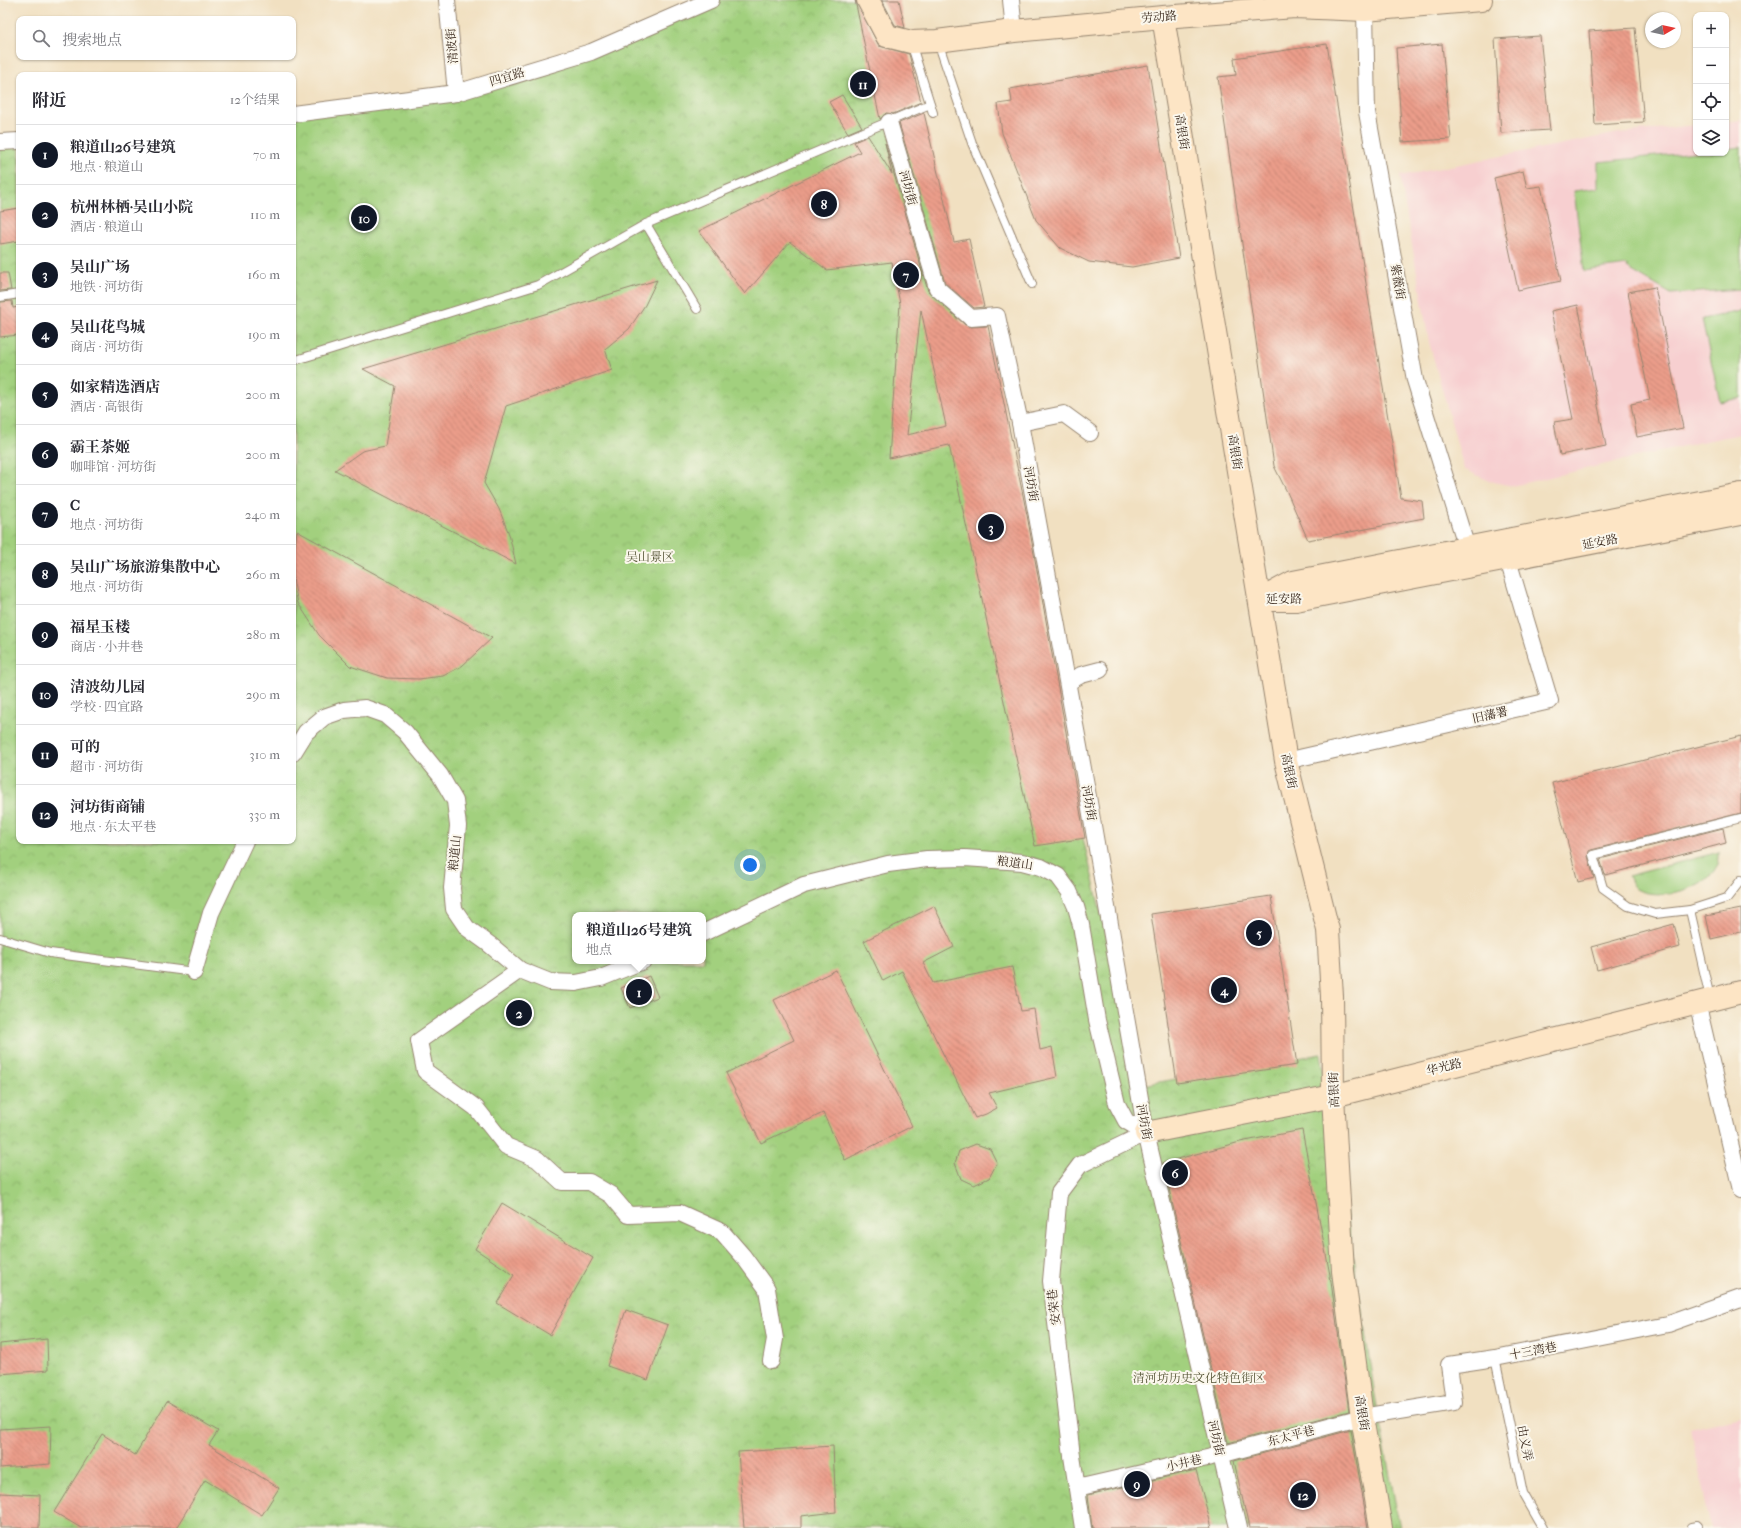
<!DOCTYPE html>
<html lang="zh">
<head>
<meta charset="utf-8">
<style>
  :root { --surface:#fff; --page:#f2f2f3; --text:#2b2b33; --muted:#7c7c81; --line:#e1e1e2; --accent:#111827 }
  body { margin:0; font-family:"IM FELL French Canon","Noto Serif SC",serif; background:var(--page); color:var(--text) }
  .controls { position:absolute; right:12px; top:12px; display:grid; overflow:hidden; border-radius:8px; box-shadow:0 1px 3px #0004 }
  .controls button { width:36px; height:36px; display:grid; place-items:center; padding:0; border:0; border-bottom:1px solid var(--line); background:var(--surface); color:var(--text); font:20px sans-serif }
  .compass { position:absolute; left:1645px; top:12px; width:36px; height:36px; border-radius:50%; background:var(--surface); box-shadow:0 1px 3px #0004; rotate:81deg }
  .you { position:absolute; left:750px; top:865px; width:14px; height:14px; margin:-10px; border:3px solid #fff; border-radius:50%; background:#1a73e8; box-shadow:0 0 0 6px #1a73e833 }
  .badge { display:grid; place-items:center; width:26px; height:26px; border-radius:50%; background:var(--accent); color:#fff; font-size:13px; font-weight:700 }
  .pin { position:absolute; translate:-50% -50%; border:2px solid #fff; box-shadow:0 1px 4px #0006 }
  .popup { position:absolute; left:572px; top:912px; width:134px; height:52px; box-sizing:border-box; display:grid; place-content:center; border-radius:8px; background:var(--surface); filter:drop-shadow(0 1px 3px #0005); font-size:13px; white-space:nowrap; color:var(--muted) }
  .popup b { font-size:15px; color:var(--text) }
  .popup::after { content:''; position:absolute; left:50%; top:100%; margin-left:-8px; border:8px solid transparent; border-top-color:var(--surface) }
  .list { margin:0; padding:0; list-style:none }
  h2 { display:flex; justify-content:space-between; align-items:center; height:52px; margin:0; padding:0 16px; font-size:17px }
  h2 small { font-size:13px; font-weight:400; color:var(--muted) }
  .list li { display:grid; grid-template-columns:26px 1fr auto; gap:12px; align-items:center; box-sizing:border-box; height:60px; padding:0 16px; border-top:1px solid var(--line) }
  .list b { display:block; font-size:15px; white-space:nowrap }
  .list p { margin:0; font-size:13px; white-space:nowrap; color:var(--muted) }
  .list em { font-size:13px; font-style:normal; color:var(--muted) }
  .icon { flex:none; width:22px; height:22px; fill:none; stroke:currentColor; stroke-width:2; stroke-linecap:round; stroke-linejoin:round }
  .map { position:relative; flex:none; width:1741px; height:1528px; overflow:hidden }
  .search { position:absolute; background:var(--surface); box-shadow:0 1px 3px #0004; left:16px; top:16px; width:280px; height:44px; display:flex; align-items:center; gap:10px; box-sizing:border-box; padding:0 14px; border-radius:8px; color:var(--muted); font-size:15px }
  .panel { position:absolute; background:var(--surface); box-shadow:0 1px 3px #0004; left:16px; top:72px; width:280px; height:772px; border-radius:8px }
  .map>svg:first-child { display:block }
  .built { fill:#f7cfd0 }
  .green { fill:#a2d07e; stroke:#6e7d4e }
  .park { fill:url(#park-crowns); stroke:#6e7d4e; fill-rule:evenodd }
  .building { fill:url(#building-back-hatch); fill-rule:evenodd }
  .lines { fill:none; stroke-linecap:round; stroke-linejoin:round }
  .lane-casing { stroke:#968570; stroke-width:10 }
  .street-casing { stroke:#968570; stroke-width:18 }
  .secondary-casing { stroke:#968570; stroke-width:24 }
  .lane { stroke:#fff; stroke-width:8 }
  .street { stroke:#fff; stroke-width:16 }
  .secondary { stroke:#fde5c5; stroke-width:22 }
  .labels { text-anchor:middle; stroke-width:4; stroke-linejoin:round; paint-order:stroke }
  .street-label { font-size:12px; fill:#3b2a1e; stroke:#fbf7ec }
  .park-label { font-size:12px; fill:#555436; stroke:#fbf7ec }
</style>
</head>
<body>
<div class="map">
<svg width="1741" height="1528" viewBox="0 0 1741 1528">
  <defs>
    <pattern id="park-crowns" width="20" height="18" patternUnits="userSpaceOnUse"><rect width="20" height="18" fill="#a2d07e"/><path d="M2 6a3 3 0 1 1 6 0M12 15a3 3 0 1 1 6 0" fill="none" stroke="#8cb36c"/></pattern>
    <pattern id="building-back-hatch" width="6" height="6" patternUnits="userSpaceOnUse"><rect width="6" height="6" fill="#eb9d8a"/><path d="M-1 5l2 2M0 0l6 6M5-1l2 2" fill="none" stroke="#c08070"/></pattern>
  </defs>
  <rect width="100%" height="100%" fill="#fbf7ec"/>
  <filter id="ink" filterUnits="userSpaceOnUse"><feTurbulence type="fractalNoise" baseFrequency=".025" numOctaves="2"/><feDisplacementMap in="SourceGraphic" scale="8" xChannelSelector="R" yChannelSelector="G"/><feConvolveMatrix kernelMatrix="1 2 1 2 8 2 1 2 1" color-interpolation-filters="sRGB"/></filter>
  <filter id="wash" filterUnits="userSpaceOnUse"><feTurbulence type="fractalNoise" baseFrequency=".012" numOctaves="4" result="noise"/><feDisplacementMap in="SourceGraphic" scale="16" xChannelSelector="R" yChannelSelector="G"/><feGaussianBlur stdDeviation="0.9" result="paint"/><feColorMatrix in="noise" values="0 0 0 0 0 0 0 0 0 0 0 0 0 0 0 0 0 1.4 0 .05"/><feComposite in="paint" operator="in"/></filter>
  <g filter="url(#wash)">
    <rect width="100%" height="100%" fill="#f1e0c1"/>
    <!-- built -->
    <g class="built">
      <path d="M1741 120V434L1701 442 1512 486 1489 481 1464 469 1429 342 1400 176 1619 133 1696 125V153H1726V122Z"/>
      <path d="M1741 1417V1528H1711L1690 1429Z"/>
    </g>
    <!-- green -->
    <g class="green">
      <path d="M1741 147V289L1671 294 1627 268V265L1584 271 1574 191 1598 188V162L1696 152V153H1726V149Z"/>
      <path d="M1741 311V398L1720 402 1702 319Z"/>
      <path d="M1719 852C1719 856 1719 861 1718 864 1710 890 1657 901 1636 889 1632 886 1630 880 1628 876Z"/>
    </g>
    <!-- park -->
    <path class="park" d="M716 0H855L936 223 1142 1085 1321 1054 1376 1402 1400 1528H0V147L19 144V841H293V112L531 77ZM575 915H703V961H575Z"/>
    <g id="blocks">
      <!-- building -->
      <g class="building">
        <path d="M855 0 879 46 909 54 921 102 893 114 886 113 880 119Z"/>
        <path d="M882 0H899L905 28 895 25Z"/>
        <path d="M1635 28 1644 122 1595 125 1589 31Z"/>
        <path d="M1540 36 1550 130 1501 133 1495 39Z"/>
        <path d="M1327 44 1401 498 1422 501 1424 518 1308 540 1287 492 1274 466 1218 77 1236 75 1234 58Z"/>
        <path d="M1442 44 1451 139 1402 142 1396 48Z"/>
        <path d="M1148 65 1179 258 1132 267 1089 262 1060 248 1036 220 1002 133 998 104 1012 102 1010 89Z"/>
        <path d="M842 95 862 127 848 133 829 102Z"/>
        <path d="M924 113 954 242 969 239 984 307 974 308 945 283 899 123Z"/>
        <path d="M868 136 892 174 885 143 928 291 965 325 971 327 988 326 1027 515 1085 838 1035 846 949 445 889 458 900 304 892 262 827 270 790 242 745 294 699 231 860 152 854 142ZM921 310 946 426 907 435Z"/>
        <path d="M1523 171 1527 188 1541 186 1561 281 1518 290 1494 178Z"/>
        <path d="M19 208V241L0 244V211Z"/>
        <path d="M0 273H8L11 290 0 291Z"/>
        <path d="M657 280 645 305 629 329 605 349 612 370 506 406 484 483 499 509 509 534 516 564 335 470 362 451 385 446 395 386 363 369Z"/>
        <path d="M1655 287 1683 428 1637 437 1631 404 1650 400 1628 292Z"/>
        <path d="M12 301 13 308 19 307V335L0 337V302Z"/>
        <path d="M1578 305 1606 446 1560 455 1554 422 1573 419 1551 311Z"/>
        <path d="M297 531 492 638 462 666 443 676 419 679 387 678 350 666 319 635 298 603 293 579V559Z"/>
        <path d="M1741 736V813L1591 850 1589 851 1588 856 1594 878 1578 882 1552 783Z"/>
        <path d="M1723 828 1726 843 1605 875 1600 859Z"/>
        <path d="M1271 896 1297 1065 1177 1083 1151 914Z"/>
        <path d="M934 906 954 947 923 963 933 983 1012 967 1021 1011 1034 1009 1040 1050 1052 1047 1057 1077 989 1093 997 1108 986 1114 975 1118 902 971 883 981 864 941Z"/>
        <path d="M1741 909V932L1711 939 1706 916Z"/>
        <path d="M1674 924 1680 947 1597 970 1591 947Z"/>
        <path d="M836 970 912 1126 845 1160 823 1113 761 1143 726 1073 794 1040 774 1000Z"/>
        <path d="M649 976 658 997 630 1008 621 988Z"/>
        <path d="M1302 1130 1330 1275 1349 1411 1228 1443 1163 1163 1240 1142Z"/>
        <path d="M976 1144 990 1149 997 1163 989 1178 974 1185 961 1179 955 1163 959 1151Z"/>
        <path d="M502 1203 593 1258 550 1335 497 1303 514 1275 475 1249Z"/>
        <path d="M626 1310 668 1325 648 1380 607 1366Z"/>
        <path d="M47 1339 48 1370 0 1374V1344Z"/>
        <path d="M167 1401 218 1431 209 1445 279 1488 262 1515 205 1480 176 1528H81L54 1512 102 1434 135 1455Z"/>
        <path d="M51 1426 50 1464 0 1468V1429Z"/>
        <path d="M1351 1430 1368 1528H1249L1234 1461Z"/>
        <path d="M833 1446 836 1512 801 1516V1528H744L738 1452Z"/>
        <path d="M1196 1470 1212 1528H1092L1088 1495Z"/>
        <path d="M0 1493 40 1495 39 1528H0Z"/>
      </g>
    </g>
  </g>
  <g filter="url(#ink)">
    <use href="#blocks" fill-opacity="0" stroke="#968570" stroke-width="1"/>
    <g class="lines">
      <defs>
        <g id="lane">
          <path d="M938 42 972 143 1032 284"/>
          <path d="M911 43 933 113"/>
          <path d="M646 224 697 309"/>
          <path d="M0 297 19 294"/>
          <path d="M293 361 538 285 646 224 930 104"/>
          <path d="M1741 818 1593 855 1603 888 1628 906 1655 914 1690 910 1727 898 1741 880"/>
          <path d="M1690 910 1710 998"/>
          <path d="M0 938 50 953 194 972"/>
          <path d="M1495 1358 1523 1493 1543 1528"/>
          <path d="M1692 1528 1698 1527 1699 1528"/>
        </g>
        <g id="street">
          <path d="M447 0 456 93"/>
          <path d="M1011 0 1014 31"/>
          <path d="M1365 10 1367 112 1415 380 1467 548"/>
          <path d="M293 114 456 93 591 52 711 0"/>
          <path d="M889 122 937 288 971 318 997 316 1020 423 1086 785 1146 1133 1238 1528"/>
          <path d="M0 142 19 141"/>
          <path d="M1020 423 1064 414 1090 433"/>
          <path d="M1072 680 1081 675 1100 670"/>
          <path d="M293 753 306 732 324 717 344 710 365 708 385 715 405 732 440 775 455 801 458 826 452 888 454 909 467 928 489 944 520 970 550 982 576 983 601 978 643 961"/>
          <path d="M1286 761 1550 701 1508 560"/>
          <path d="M703 933 804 885 888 864 927 859 965 858 1022 862 1041 867 1058 876 1069 891 1076 907 1081 925 1097 1020 1117 1104 1126 1121 1146 1133"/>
          <path d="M520 970 419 1041 425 1071 476 1108 506 1146 537 1159 562 1182H589L611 1195 628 1215 680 1213 722 1232 743 1256 767 1289 775 1339 771 1361"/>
          <path d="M194 972 211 913 245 841"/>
          <path d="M1697 1002 1741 1190"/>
          <path d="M1077 1488 1220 1455 1362 1417 1454 1402 1449 1365 1495 1358 1668 1324 1741 1298"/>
          <path d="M1083 1528 1072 1456 1051 1281 1059 1193 1080 1165 1146 1133"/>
        </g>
        <g id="secondary">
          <path d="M868 0 887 36 911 42 937 41 1014 31 1163 17 1295 7 1365 10 1481 0"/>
          <path d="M1163 17 1286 761 1328 930 1332 996 1333 1096 1343 1271 1362 1417 1381 1528"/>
          <path d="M1260 600 1293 582 1741 494"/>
          <path d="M1263 600H1296L1741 514"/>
          <path d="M1146 1133 1333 1096 1741 992"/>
        </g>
      </defs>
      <!-- lane casing -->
      <use href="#lane" class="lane-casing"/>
      <!-- street casing -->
      <use href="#street" class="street-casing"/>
      <!-- secondary casing -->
      <use href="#secondary" class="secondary-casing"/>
      <!-- lane -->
      <use href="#lane" class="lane"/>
      <!-- street -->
      <use href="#street" class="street"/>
      <!-- secondary -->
      <use href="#secondary" class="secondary"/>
    </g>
  </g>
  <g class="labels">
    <!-- street labels -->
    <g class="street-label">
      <text transform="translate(1159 17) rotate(-5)" y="4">劳动路</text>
      <text transform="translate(452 46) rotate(-95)" y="4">清波街</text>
      <text transform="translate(507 77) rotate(-17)" y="4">四宜路</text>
      <text transform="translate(1182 132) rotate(81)" y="4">高银街</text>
      <text transform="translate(908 188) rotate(74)" y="4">河坊街</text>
      <text transform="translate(1398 282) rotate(80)" y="4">紫薇街</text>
      <text transform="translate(1235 452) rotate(81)" y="4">高银街</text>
      <text transform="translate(1031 484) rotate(80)" y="4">河坊街</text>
      <text transform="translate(1600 542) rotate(-11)" y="4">延安路</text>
      <text x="1284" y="603">延安路</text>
      <text transform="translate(1490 715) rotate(-13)" y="4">旧藩署</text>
      <text transform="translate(1289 771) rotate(78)" y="4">高银街</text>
      <text transform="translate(1089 803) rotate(80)" y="4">河坊街</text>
      <text transform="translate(455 853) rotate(-84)" y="4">粮道山</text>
      <text transform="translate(1015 863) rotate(8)" y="4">粮道山</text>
      <text transform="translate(1444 1067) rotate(-14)" y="4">华光路</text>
      <text transform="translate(1334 1090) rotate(-92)" y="4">高银街</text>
      <text transform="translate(1144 1122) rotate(79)" y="4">河坊街</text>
      <text transform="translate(1054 1307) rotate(-97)" y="4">安荣巷</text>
      <text transform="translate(1533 1351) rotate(-11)" y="4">十三湾巷</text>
      <text transform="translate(1362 1413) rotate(81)" y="4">高银街</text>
      <text transform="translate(1291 1436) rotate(-15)" y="4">东太平巷</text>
      <text transform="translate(1216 1438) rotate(77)" y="4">河坊街</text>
      <text transform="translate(1525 1443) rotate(79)" y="4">由义弄</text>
      <text transform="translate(1184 1463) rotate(-13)" y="4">小井巷</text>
    </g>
    <!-- park labels -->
    <g class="park-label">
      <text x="650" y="561">吴山景区</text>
      <text x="1199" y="1382">清河坊历史文化特色街区</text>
    </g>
  </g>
</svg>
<div class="controls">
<button>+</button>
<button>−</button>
<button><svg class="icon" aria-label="locate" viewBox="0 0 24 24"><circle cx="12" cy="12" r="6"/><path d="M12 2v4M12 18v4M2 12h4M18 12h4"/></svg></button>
<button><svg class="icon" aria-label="layers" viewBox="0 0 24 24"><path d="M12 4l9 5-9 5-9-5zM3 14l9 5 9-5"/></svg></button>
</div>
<svg class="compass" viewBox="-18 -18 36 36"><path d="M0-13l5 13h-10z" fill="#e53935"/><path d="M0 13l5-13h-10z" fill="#7c7c81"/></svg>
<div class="you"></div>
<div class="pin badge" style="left:639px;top:992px">1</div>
<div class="popup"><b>粮道山26号建筑</b>地点</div>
<div class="pin badge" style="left:519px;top:1013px">2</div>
<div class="pin badge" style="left:991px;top:527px">3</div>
<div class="pin badge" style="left:1224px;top:990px">4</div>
<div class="pin badge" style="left:1259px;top:933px">5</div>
<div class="pin badge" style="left:1175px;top:1173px">6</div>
<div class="pin badge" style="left:906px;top:275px">7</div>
<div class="pin badge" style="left:824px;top:204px">8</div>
<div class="pin badge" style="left:1137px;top:1484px">9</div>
<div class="pin badge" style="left:364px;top:218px">10</div>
<div class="pin badge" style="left:863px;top:84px">11</div>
<div class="pin badge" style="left:1303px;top:1495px">12</div>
<div class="search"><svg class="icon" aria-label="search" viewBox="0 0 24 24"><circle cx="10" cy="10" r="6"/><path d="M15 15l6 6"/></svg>搜索地点</div>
<section class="panel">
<h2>附近<small>12个结果</small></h2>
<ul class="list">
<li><span class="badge">1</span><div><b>粮道山26号建筑</b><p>地点 · 粮道山</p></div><em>70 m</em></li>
<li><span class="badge">2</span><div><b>杭州林栖·吴山小院</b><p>酒店 · 粮道山</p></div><em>110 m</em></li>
<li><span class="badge">3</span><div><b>吴山广场</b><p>地铁 · 河坊街</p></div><em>160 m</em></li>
<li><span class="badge">4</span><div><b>吴山花鸟城</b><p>商店 · 河坊街</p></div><em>190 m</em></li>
<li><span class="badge">5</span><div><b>如家精选酒店</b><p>酒店 · 高银街</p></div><em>200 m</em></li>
<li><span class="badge">6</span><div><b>霸王茶姬</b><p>咖啡馆 · 河坊街</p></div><em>200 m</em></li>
<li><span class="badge">7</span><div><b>C</b><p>地点 · 河坊街</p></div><em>240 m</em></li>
<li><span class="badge">8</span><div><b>吴山广场旅游集散中心</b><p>地点 · 河坊街</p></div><em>260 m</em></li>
<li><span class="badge">9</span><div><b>福星玉楼</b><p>商店 · 小井巷</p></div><em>280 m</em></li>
<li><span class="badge">10</span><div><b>清波幼儿园</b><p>学校 · 四宜路</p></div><em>290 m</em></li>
<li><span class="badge">11</span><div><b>可的</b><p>超市 · 河坊街</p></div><em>310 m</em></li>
<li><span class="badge">12</span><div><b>河坊街商铺</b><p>地点 · 东太平巷</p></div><em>330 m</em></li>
</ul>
</section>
</div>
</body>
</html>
